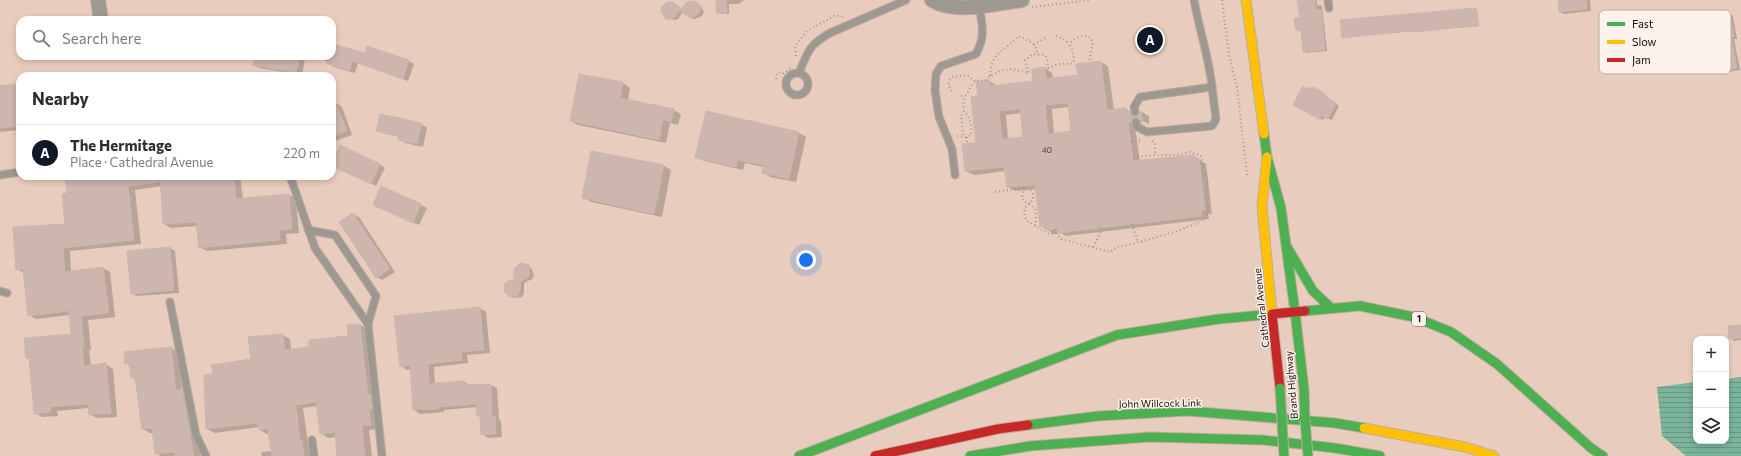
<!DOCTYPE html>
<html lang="en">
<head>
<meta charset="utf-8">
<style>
  :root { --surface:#fff; --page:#f7f7f7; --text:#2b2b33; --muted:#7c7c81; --line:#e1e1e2; --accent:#111827 }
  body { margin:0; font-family:Commissioner,sans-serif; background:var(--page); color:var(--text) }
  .controls { position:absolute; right:12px; bottom:12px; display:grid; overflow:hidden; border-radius:8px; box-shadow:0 2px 6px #0003 }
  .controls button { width:36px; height:36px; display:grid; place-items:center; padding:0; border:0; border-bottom:1px solid var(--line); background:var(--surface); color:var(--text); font:20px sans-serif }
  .you { position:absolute; left:806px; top:260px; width:14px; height:14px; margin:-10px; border:3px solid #fff; border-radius:50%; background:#1a73e8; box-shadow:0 0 0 6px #1a73e833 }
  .badge { display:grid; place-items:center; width:26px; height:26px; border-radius:50%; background:var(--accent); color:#fff; font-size:13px; font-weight:700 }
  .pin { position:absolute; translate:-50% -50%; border:2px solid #fff; box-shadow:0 1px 4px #0006 }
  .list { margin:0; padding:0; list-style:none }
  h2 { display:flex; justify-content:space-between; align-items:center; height:52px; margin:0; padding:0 16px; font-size:17px }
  h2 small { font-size:13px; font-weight:400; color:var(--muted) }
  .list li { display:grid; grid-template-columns:26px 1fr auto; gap:12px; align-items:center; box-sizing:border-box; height:56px; padding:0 16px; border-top:1px solid var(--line) }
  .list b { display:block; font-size:15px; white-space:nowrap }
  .list p { margin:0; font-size:13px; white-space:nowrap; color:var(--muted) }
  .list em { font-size:13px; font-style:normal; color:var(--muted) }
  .icon { flex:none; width:22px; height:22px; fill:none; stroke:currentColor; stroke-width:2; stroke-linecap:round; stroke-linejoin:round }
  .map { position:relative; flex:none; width:1741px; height:456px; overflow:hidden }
  .search { position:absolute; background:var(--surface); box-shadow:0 2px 6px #0003; left:16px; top:16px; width:320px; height:44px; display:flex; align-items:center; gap:10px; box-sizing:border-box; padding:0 14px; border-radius:12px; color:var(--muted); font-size:15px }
  .panel { position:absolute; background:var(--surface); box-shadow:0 2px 6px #0003; left:16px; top:72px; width:320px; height:108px; border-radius:12px }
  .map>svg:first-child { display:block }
  .water { fill:url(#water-rules) }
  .shadow { fill:#0003; fill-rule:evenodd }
  .building { fill:#ccb6ad; stroke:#ccb6ad; fill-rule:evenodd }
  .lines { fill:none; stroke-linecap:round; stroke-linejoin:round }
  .lane-casing { stroke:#c0ab9f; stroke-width:9 }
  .street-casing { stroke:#c0ab9f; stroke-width:16 }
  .fast-casing { stroke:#c0ab9f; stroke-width:11 }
  .slow-casing { stroke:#c0ab9f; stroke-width:11 }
  .jam-casing { stroke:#c0ab9f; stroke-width:11 }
  .path { stroke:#9e958d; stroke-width:2; stroke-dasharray:1 3; stroke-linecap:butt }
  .lane { stroke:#9d9991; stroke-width:7 }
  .street { stroke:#9d9991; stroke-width:14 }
  .fast { stroke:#4caf50; stroke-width:9 }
  .slow { stroke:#ffc107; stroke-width:9 }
  .jam { stroke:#c62828; stroke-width:9 }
  .fast-bridge-casing { stroke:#c0ab9f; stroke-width:11; stroke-linecap:butt }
  .fast-bridge { stroke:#4caf50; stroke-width:9 }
  .labels { text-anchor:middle; stroke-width:3; stroke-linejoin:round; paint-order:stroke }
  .number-label { font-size:8px; fill:#4a3830 }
  .shield { fill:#fdf2ed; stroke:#5e4f48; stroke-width:1 }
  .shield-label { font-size:9px; font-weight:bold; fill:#1a0902 }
  .street-label { font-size:10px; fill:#1a0902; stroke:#fdf2ed }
  .key { fill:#fdf2ed; stroke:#b9aca6; stroke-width:1 }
  .key-label { font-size:11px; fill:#1a0902 }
</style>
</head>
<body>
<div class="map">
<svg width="1741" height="456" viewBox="0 0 1741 456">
  <defs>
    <pattern id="water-rules" width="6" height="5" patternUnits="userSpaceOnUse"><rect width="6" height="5" fill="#79b49b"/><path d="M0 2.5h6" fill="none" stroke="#689984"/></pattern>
  </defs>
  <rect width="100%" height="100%" fill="#e8cdbe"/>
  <!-- water -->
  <path class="water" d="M1741 377V456H1686L1662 436 1657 387 1696 382V441H1726V379Z"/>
  <!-- shadow -->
  <g class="shadow">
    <path d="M717 0H744L739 4H729V14H720L717 12Z"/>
    <path d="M1298 0H1317V5L1322 6 1327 51 1307 53 1304 51 1302 31 1297 30 1301 19Z"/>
    <path d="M1559 0H1590L1591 11 1564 14 1560 12Z"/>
    <path d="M694 2 701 6 704 12 701 17 693 19 683 12 678 19 675 20 667 18 671 3 682 10Z"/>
    <path d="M1475 9 1477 10 1479 26 1343 37Z"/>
    <path d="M1729 14 1733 16 1737 39H1734L1740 70 1720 73 1717 71 1715 64 1701 66 1698 64 1711 52 1705 18Z"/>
    <path d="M1153 35 1157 37V46H1145L1141 44 1140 36Z"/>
    <path d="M332 45 365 55 368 47 409 61 414 64 408 81 358 63 355 73 334 67 329 64V62L310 56H332Z"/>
    <path d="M255 56H300L305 59 302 75 259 68 254 65Z"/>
    <path d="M1101 62 1108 66 1114 110 1126 109 1137 117 1142 112 1149 116V124L1143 121 1135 126 1140 162 1194 156 1206 164 1212 214H1208L1209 219 1066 236 1061 233 1054 234 1041 226 1037 189 1016 191 1008 187 1006 171 974 175 966 171 978 144 979 97 977 83 989 81 997 86 1034 82 1045 68 1052 73 1053 79 1079 76ZM1069 107 1073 132 1054 134 1052 109ZM1021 113 1024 138 1008 139 1006 115ZM1129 113 1132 114 1134 120 1133 121Z"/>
    <path d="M580 75 623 83 630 88 628 101 673 110 681 114 678 125 670 123 666 143 578 125 571 121Z"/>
    <path d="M18 85 20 86V130L0 132V87Z"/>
    <path d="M1314 88 1327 96 1326 97 1339 106 1332 120 1325 117 1323 120 1295 104 1308 90H1313Z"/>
    <path d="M336 103 342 107 352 135 332 142V105Z"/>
    <path d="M707 112 799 133 806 137 796 182 770 177 763 172 764 167 745 163 743 170 704 161 696 157Z"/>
    <path d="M421 124 427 128 423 147 405 143 399 139 400 137 382 133 377 130Z"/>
    <path d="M332 164H379L385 168 376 186 337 168Z"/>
    <path d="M664 166 671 170 662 217 591 202 583 197Z"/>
    <path d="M66 176H240L243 199 289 195 296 199 299 233 286 234 287 244 207 251 200 247 198 226 171 228 164 224 162 186 135 190 141 244 70 251 71 272 103 268 110 272 115 317 88 320 91 350H89L91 366 105 364 113 369 117 417 97 418 90 414 89 408 57 411 58 416 42 417 35 413 30 359 27 358 72 335 70 315 36 319 29 315 24 273 17 269 66 224 68 194Z"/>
    <path d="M382 187 427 208 419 225 379 207Z"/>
    <path d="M353 214 359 217 395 272 382 280 377 277Z"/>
    <path d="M170 248 175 251 179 293 137 296 132 293Z"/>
    <path d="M528 266 532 269 534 276 532 279 524 283V293L522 297 514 298 510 296 515 279Z"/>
    <path d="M480 308 486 312 490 353 467 355 468 363 434 367 435 385 464 382 471 386 490 385 497 388 499 420 501 421 502 437 488 438 482 434 481 417 478 415 477 407 444 410V412L420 414 414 410 411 369 407 370 401 366Z"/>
    <path d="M360 325 367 329 378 429 369 430 372 456H338L336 437 328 438 321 433 318 406 303 408 310 456H262L261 452 272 451 270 434H267L260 430 259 427 215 433 207 429 214 375 252 360 283 335 290 339 291 350 311 348 349 337Z"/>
    <path d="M1741 326V340L1734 341 1730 338Z"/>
    <path d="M171 348 178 352 182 391 189 395 201 456H161L156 453 154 433H150L143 429 137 380 132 377 130 366 126 363Z"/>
  </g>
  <!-- building -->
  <g class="building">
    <path d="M716 0H726L727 13H716Z"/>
    <path d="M1297 0H1315L1316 10H1321L1325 50 1303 52 1301 30 1296 31 1294 18H1300Z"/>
    <path d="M1558 0H1586L1587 9 1559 12Z"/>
    <path d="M690 1H694L698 3 701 9 697 15 693 17H689L680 11 686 3Z"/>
    <path d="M667 2H672L681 8 675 17 671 19H666L661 12V8Z"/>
    <path d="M1476 8 1478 25 1416 32V30L1342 38 1340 20Z"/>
    <path d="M1729 13 1734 37H1731L1737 68 1716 72 1714 62 1697 65 1695 53 1710 51 1704 17Z"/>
    <path d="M1153 34 1154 44 1140 45 1139 35Z"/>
    <path d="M332 44 365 53 367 46 409 60 403 79 352 61 350 70 327 64 330 56H332Z"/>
    <path d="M254 56H300L296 73 253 65Z"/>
    <path d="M1101 61 1107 110 1126 108 1127 112H1130L1132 116 1136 117 1141 111 1143 122 1136 117 1132 119 1131 122 1128 123 1133 161 1194 155 1195 159 1199 158 1205 210H1201L1202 216 1057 233V229L1046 230 1045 226 1040 227 1035 185 1007 187 1004 167 965 171 962 144 976 143 971 97 978 96 976 82 989 80 990 86 1033 81 1032 69 1045 67 1046 79 1078 75 1076 64ZM1068 103 1071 131 1048 134 1045 105ZM1020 109 1023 137 1002 139 999 111Z"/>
    <path d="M579 74 623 82 620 98 674 109 671 122 663 120 659 140 570 121Z"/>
    <path d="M18 84 20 126 0 128V86Z"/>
    <path d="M1303 86 1307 89 1308 87 1312 89 1313 87 1324 93 1323 95 1336 103 1328 119 1321 116 1319 119 1293 105Z"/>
    <path d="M332 94 347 131 332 137Z"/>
    <path d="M706 111 799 132 789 179 762 173 764 165 737 160 736 167 695 158Z"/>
    <path d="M380 114 422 123 417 144 398 140 399 136 376 131Z"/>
    <path d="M340 145 380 164 371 184 332 166V162Z"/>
    <path d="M591 151 664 165 654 214 582 198Z"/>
    <path d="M65 176H159V182L128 186 134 240 63 248 65 272 103 267 109 313 81 316 84 346H82L84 366 106 363 111 413 89 415 88 404 50 407 51 412 34 414 29 358H26L24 338 71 334 69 311 28 316 23 269 16 270 13 227 65 224 62 194 67 193Z"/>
    <path d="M160 176H234L236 199 289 194 292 229 279 231 280 240 199 248 196 222 163 224Z"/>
    <path d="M381 186 421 204 413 223 373 205Z"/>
    <path d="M353 213 390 269 376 278 339 222Z"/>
    <path d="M170 247 174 290 131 294 127 251Z"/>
    <path d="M520 263 529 265 530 274 528 278 521 281 520 291 518 295 514 297H510L504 291V286L506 282 514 279V269Z"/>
    <path d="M480 307 484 350 461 352 462 360 428 364 429 384 464 381V385L491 384 492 416H495L496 434 481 435 480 416H477L476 404 438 407V409L413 410 410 365 400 367 394 316Z"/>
    <path d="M360 324 368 395 370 394 372 409 369 410 371 425 362 426 365 456H337L335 432 320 434 316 402 296 405 300 440H302L304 456H272L268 429 259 430 258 423 206 429 204 375 213 374 211 365 251 359 248 337 283 334 285 350 309 347V340L348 336 347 325Z"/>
    <path d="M1741 325V338L1729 339 1728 326Z"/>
    <path d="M171 347 176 390 182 389 194 456H175V452L155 454 152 428 142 429 135 377 131 378 129 363 125 364 124 352Z"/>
  </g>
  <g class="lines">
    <defs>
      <g id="lane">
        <path d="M1194 0C1199 29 1209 57 1212 87"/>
        <path d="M1328 0 1329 8"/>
        <circle cx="797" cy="84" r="11"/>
        <path d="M799 73C808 51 809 45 830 33L906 0"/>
        <path d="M1135 112 1134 107 1140 97 1212 87 1216 119 1212 126 1147 132 1136 126V122"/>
        <path d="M0 175 20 172"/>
        <path d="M955 175 952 149 939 117 935 90 936 74 941 66 976 54C986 36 982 24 979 5"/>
        <path d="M290 176 315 248 368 324 382 456"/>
        <path d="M308 230 335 235 376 296 368 324"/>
        <path d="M0 291 7 293"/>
        <path d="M170 302 196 435 206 456"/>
        <path d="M312 440 314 456"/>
      </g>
      <g id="street">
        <path d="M98 0 101 20"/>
        <path d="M932 0C954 15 997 3 1022 0"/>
      </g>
      <g id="fast">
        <path d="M1264 134 1267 157 1281 208 1295 312"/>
        <path d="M1287 247 1313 291 1331 308"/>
        <path d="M1305 311 1360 306 1414 317 1451 332 1497 364 1591 448 1603 456"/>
        <path d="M1295 312 1304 389 1305 420"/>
        <path d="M1028 425 1098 416 1188 411 1335 423 1364 428"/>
        <path d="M799 456 1117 335 1219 319 1263 315"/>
        <path d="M970 456 1030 446 1150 437 1263 440 1335 448 1380 456"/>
      </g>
      <g id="slow">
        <path d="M1246 0 1264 134"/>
        <path d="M1263 315 1272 314 1262 206 1267 157"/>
        <path d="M1364 428 1465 447 1494 456"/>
      </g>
      <g id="jam">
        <path d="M1280 388 1272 314 1305 311"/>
        <path d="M875 456 998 429 1028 425"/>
      </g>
    </defs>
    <!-- lane casing -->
    <use href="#lane" class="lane-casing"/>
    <!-- street casing -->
    <use href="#street" class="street-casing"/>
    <!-- fast casing -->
    <use href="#fast" class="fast-casing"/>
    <!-- slow casing -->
    <use href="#slow" class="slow-casing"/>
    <!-- jam casing -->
    <use href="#jam" class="jam-casing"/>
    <!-- path -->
    <g class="path">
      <path d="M1222 0 1229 55 1237 87 1247 175"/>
      <path d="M1032 7 1090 0"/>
      <path d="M1056 36 1062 38 1070 44"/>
      <path d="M1034 45 1046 37"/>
      <path d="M796 56 795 46 807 31 836 15 843 17"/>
      <path d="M1046 71 1048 68"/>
      <path d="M990 76C991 51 1004 53 1018 36 1027 40 1036 42 1037 53"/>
      <path d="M776 79 778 72 783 73 791 68"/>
      <path d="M952 91C948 86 947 82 952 77L967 75 975 81"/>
      <path d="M961 96 965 97"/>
      <path d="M963 135 961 116 964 112"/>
      <path d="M957 136 967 137 971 135C972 128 971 121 968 116 966 112 965 114 964 111 961 99 969 90 975 81L986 80 990 76 1002 70 1012 69 1029 73 1025 60 1033 54 1044 55 1047 58 1048 68 1059 64H1071L1074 62 1073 52 1070 44C1076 37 1083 33 1091 38L1093 43 1089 62"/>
      <path d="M967 137V143"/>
      <path d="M1152 141 1155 144V155"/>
      <path d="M1131 142 1142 140"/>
      <path d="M995 192 1023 188"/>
      <path d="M1132 224 1138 242"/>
      <path d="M1035 226C1037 214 1038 207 1025 202L1022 198 1024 188H1029C1036 195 1034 201 1026 206L1024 213 1026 220 1049 234 1056 233"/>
      <path d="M1056 229V233L1061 239 1110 252 1117 247C1134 244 1195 228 1205 218 1212 210 1205 202 1206 194 1208 184 1209 180 1203 171V163L1201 156 1190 152 1179 155H1155L1133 157"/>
      <path d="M1093 247 1099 236 1101 227"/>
    </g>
    <!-- lane -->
    <use href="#lane" class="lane"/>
    <!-- street -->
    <use href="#street" class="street"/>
    <!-- fast -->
    <use href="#fast" class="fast"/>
    <!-- slow -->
    <use href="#slow" class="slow"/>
    <!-- jam -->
    <use href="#jam" class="jam"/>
    <defs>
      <g id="fast-bridge">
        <path d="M1280 388 1284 456"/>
        <path d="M1305 420 1308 456"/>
      </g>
    </defs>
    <!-- fast-bridge casing -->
    <use href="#fast-bridge" class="fast-bridge-casing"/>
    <!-- fast-bridge -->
    <use href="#fast-bridge" class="fast-bridge"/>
  </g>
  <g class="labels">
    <!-- number labels -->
    <g class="number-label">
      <text x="1047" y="153">40</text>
    </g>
    <!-- shield labels -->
    <rect class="shield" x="1412" y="312" width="14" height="14" rx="3"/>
    <g class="shield-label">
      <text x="1419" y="322">1</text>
    </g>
    <!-- street labels -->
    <g class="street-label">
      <text transform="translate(1261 308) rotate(-96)" y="4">Cathedral Avenue</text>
      <text transform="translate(1291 385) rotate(-95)" y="4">Brand Highway</text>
      <text transform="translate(1160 403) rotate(-1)" y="4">John Willcock Link</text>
    </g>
  </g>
  <!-- legend -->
  <rect x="1599" y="10" width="132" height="64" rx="6" class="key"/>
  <rect x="1607" y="22" width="18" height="4" fill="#4caf50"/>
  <rect x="1607" y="40" width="18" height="4" fill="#ffc107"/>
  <rect x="1607" y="58" width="18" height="4" fill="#c62828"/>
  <g class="key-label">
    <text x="1632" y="28">Fast</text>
    <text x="1632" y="46">Slow</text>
    <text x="1632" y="64">Jam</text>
  </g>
</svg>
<div class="controls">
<button>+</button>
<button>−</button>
<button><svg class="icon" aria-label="layers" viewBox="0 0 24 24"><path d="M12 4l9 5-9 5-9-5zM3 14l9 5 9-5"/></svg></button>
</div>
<div class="you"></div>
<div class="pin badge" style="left:1150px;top:40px">A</div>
<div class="search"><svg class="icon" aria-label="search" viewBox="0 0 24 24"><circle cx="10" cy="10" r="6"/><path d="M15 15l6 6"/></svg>Search here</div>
<section class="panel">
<h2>Nearby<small></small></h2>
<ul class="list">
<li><span class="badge">A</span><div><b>The Hermitage</b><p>Place · Cathedral Avenue</p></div><em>220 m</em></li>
</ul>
</section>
</div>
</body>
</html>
